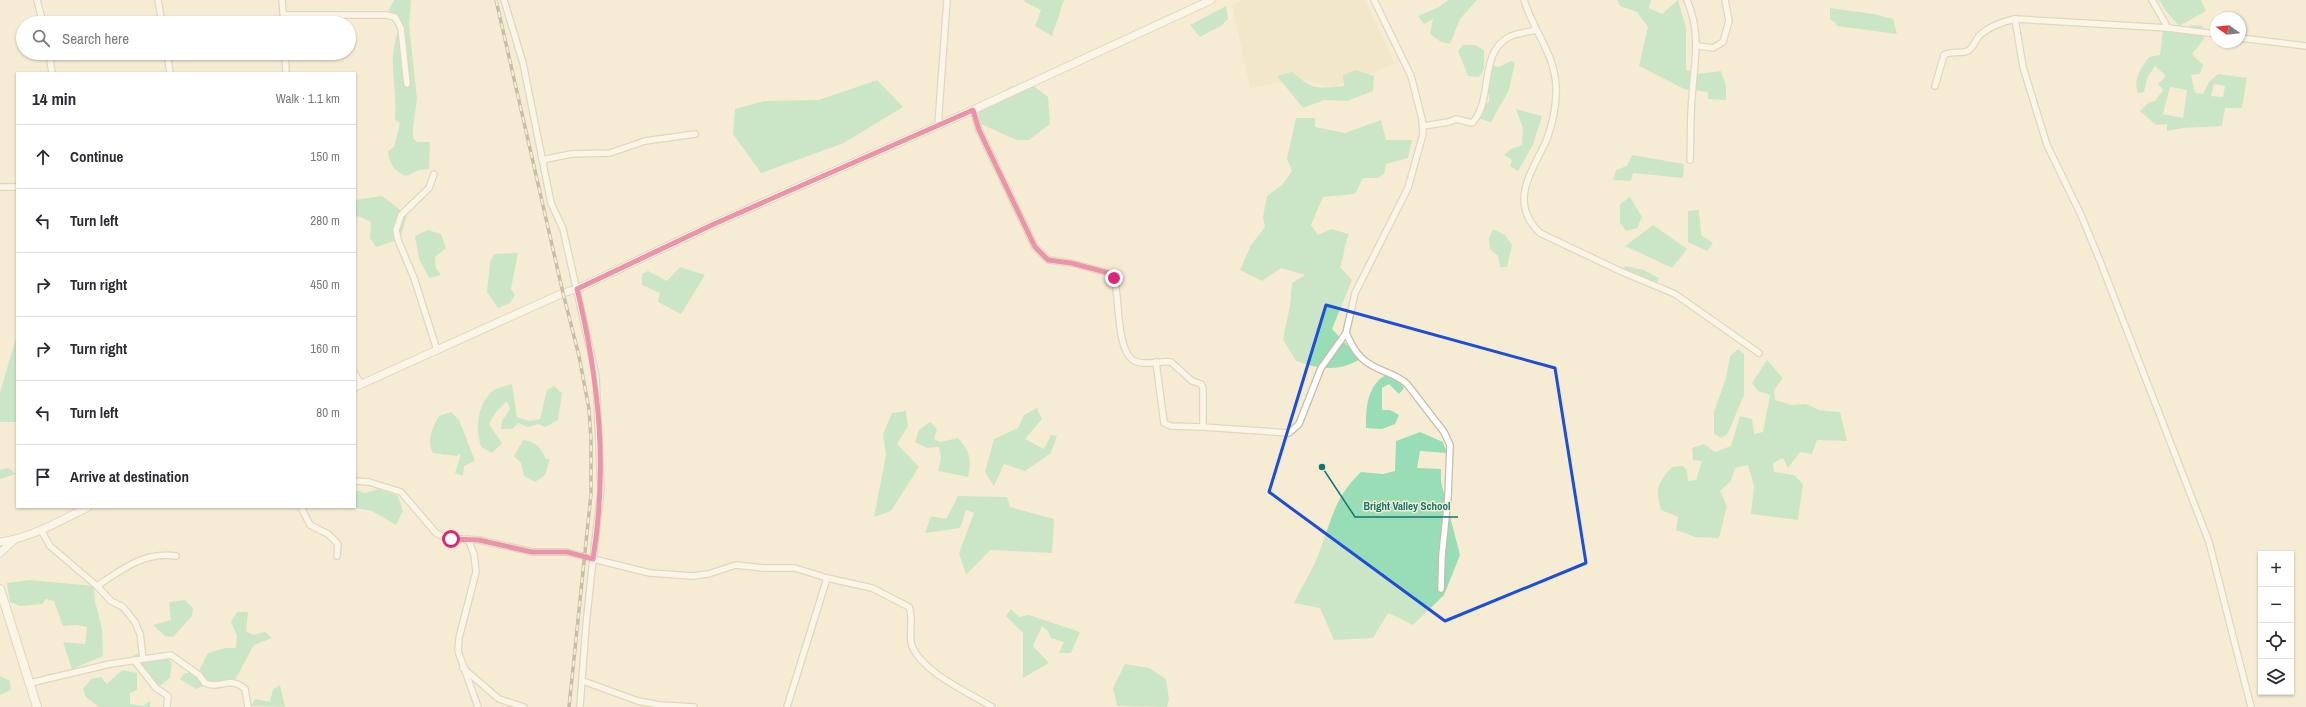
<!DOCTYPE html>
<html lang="en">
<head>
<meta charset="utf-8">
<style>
  :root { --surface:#fff; --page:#f7f7f7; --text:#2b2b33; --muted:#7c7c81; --line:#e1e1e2 }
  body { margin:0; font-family:"Archivo Narrow",sans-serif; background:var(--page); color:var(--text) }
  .controls { position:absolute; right:12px; bottom:12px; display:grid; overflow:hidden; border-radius:0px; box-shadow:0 1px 3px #0004 }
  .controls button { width:36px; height:36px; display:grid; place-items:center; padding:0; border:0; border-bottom:1px solid var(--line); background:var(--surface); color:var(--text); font:20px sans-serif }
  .compass { position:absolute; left:2210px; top:12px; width:36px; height:36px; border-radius:50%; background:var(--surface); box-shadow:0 1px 3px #0004; rotate:285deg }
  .stop { position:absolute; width:12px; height:12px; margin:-9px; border:3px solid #db2777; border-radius:50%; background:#fff }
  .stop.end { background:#db2777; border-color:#fff; box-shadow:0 1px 4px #0008 }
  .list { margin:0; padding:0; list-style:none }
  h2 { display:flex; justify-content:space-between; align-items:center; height:52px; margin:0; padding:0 16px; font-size:17px }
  h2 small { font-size:13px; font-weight:400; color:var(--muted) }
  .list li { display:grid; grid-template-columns:26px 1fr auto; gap:12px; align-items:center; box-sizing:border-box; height:64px; padding:0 16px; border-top:1px solid var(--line) }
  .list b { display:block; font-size:15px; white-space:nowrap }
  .list em { font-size:13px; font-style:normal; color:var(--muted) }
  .icon { flex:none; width:22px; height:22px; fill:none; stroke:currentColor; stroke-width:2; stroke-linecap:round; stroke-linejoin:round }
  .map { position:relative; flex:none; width:2306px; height:707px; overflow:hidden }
  .search { position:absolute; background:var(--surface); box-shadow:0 1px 3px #0004; left:16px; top:16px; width:340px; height:44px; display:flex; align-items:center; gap:10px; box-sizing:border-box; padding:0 14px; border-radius:22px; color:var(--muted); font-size:15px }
  .panel { position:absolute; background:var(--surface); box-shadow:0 1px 3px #0004; left:16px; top:72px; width:340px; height:436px; border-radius:0px }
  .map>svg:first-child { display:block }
  .built { fill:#eee0c2 }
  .green { fill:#98ddb5; fill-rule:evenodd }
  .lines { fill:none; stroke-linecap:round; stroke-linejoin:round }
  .minor-casing { stroke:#c7bca6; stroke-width:8 }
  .tertiary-casing { stroke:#c7bca6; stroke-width:9 }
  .secondary-casing { stroke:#c7bca6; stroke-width:10 }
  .minor { stroke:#fff; stroke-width:5.5 }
  .tertiary { stroke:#fff; stroke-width:7 }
  .secondary { stroke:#fff; stroke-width:8 }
  .rail-casing { stroke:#8c8575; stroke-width:3.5 }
  .rail { stroke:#f6ecd4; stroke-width:2; stroke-dasharray:6; stroke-linecap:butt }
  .route { stroke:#db2777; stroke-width:5 }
  .marked { fill:none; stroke:#1d4ed8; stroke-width:3; stroke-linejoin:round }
  .leader { fill:none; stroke:#0f766e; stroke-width:1.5 }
  .callout-dot { fill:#0f766e; stroke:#f6ecd4; stroke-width:1.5 }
  .callout-label { font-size:11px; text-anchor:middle; font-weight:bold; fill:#0f766e; stroke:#f6ecd4; stroke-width:3; stroke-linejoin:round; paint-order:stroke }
</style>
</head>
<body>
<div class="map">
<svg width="2306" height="707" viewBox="0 0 2306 707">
  <rect width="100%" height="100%" fill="#f6ecd4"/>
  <!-- built -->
  <path class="built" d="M1243 0H1365L1395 64 1332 87 1300 79 1250 88 1232 5Z"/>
  <!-- green -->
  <g class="green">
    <path d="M394 0H411L409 24 417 99 413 128V138L417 142H430L429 169 419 170 406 176C394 171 389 164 388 151L394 147 400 123 395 120C397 101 393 83 393 64 392 51 396 38 399 25L392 18 389 9Z"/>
    <path d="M1024 0H1064L1052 36 1035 26 1041 10 1025 2Z"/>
    <path d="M1448 0H1477L1460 19 1450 44 1441 42 1430 34 1433 19 1424 24 1418 16 1439 7Z"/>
    <path d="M1617 0H1651L1649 8 1662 14 1678 0 1686 28V70L1698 74 1721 71 1726 85V100L1708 99V92L1684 89 1639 66 1648 27 1637 12 1620 6Z"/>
    <path d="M2159 0H2201L2206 11 2179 26 2165 10Z"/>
    <path d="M1226 6 1228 19 1221 26 1200 37 1190 25Z"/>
    <path d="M1830 8 1874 14 1893 19 1897 34 1837 26 1835 22 1830 20Z"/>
    <path d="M2192 25 2203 26 2204 39 2192 54 2203 65 2200 74 2191 75 2195 93 2203 94 2209 82 2218 74 2247 78 2242 108H2225L2222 126 2183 128 2167 131V124L2156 125 2140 111 2149 102 2155 101 2163 90 2158 84 2166 76 2155 66 2147 78 2144 92 2138 93C2133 79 2141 68 2149 57L2160 55 2163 29 2182 32ZM2214 84 2225 86 2223 97 2211 96ZM2170 87 2187 90 2183 118 2163 114Z"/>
    <path d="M1463 45H1475L1484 50V69L1479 77 1468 76 1458 51Z"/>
    <path d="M1511 61 1515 62 1509 90 1491 122 1477 118 1482 106 1489 102V94L1482 91 1488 65 1499 67Z"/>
    <path d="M1356 70 1374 76 1373 91 1347 101 1324 100 1303 108 1277 76 1292 72C1316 91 1314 88 1344 86L1343 75Z"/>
    <path d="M877 80 903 107 844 143 761 173 733 134 735 109 764 101 819 100Z"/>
    <path d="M1012 86 1035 87 1048 97 1050 124 1029 140H1016L979 123V106Z"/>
    <path d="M1516 109 1542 116 1533 145 1518 171 1510 166 1512 160 1504 155 1511 149 1522 145 1523 129Z"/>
    <path d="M1296 118H1315V127L1345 133 1381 120 1386 140H1412L1408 158 1386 164 1384 174 1378 178H1363L1355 194 1323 197 1311 225 1318 235 1331 229 1349 234C1343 248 1345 255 1340 267L1352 280 1332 329 1360 359C1341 372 1317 369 1296 361L1283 339 1290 306 1292 283 1305 275 1281 268 1262 281 1240 270 1251 245 1265 227 1263 217 1267 196 1282 185 1292 171 1287 159Z"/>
    <path d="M1632 155 1684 164 1683 178 1633 173 1631 181 1613 180 1616 170 1627 166Z"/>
    <path d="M382 196 407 215 400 239 376 247 370 238 371 222 358 216 355 219V200Z"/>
    <path d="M1630 197 1642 217 1637 228 1626 231 1620 223V204Z"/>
    <path d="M1699 210 1701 235 1713 243 1707 251 1688 242V211Z"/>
    <path d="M1653 225 1687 249 1672 268 1625 246Z"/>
    <path d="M1493 229 1505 235 1512 245 1507 267H1500L1498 256 1490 249 1489 238Z"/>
    <path d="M428 230 441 234 446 248 435 257 436 268 441 275 429 278 419 259 415 236Z"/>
    <path d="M518 253 511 289 515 295 510 303 498 308 487 292 490 262 494 254Z"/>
    <path d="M1625 266 1644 270 1659 278 1655 285 1628 278 1623 274Z"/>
    <path d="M680 267 705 275 681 314 658 302 660 293 642 285V274L648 271 667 281Z"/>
    <path d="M17 335V422H0V392Z"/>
    <path d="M1738 349 1744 354V395L1728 433 1722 438 1714 434V412L1726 378 1730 356Z"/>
    <path d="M1767 360 1783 378 1774 390 1775 400 1792 405 1806 404 1819 410 1840 412 1847 441 1817 440 1812 454 1800 452 1788 468 1783 458 1773 463 1774 472 1794 475 1803 484 1798 520 1751 514 1754 486 1748 465 1735 468 1731 481 1720 491 1727 506 1719 538 1695 537 1676 530 1678 517 1661 510C1655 488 1657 484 1672 467L1683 466 1687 470 1688 481 1696 480 1702 461 1693 460 1692 448 1704 444 1715 452 1731 446 1740 416 1752 419 1754 434 1763 432 1770 395 1758 391 1752 383Z"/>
    <path d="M1386 375 1397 380 1404 388 1399 394 1389 384 1382 388V410H1390L1399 415 1395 424 1382 429 1366 428C1366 408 1367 385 1386 375Z"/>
    <path d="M512 384 517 417 530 421 540 419 547 390 554 386 562 393 558 420 545 427 538 424 528 427 518 423 512 429H501L502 421 510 409 507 401 496 412 489 424 502 443 492 453 481 447C475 428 477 403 494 390 499 387 507 386 512 384Z"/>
    <path d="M1037 408 1042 419 1025 439 1044 449 1051 435 1057 436 1051 453 1025 471 1004 464 994 486 985 472 994 439 1018 428 1024 415Z"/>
    <path d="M906 411 908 426 897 444 919 467 891 511 874 517 886 455 883 434 892 413Z"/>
    <path d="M451 412 459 420 475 461 464 466 463 476 455 473 461 453 457 456 433 453C426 440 433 427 439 416Z"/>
    <path d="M930 422 937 429 934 439 940 442 958 438C970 451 972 460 968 477L938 471 941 458 939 447 927 448 915 442 919 430Z"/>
    <path d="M1420 432 1443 442 1447 453 1420 451 1417 468 1441 469V482L1460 555 1444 595 1413 625 1388 613 1373 638 1334 640 1320 608 1294 603C1302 586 1314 568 1320 550 1333 517 1334 498 1361 472L1383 474 1395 471 1396 441Z"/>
    <path d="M523 440C537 442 540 447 546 459H550L545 475 535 482 524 476 521 463 514 456Z"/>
    <path d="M8 468 16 474 0 479V470Z"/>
    <path d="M378 489 398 496 403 511 396 525 372 511 350 507H355V490L365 493Z"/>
    <path d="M958 496 1007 497 1010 507 1054 519 1052 553 990 550 966 575 959 553 974 513 966 510 960 528 925 533 931 516 946 519Z"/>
    <path d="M29 580 94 586 95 601 102 629 103 656 72 669 63 642 85 644 87 627 77 625 63 626 54 601 46 599 42 604 20 606 10 602 7 583Z"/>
    <path d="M185 600 193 608 192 616 173 637 165 636 153 625 171 620 169 602Z"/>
    <path d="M1011 609 1019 617 1029 615 1080 632 1071 653H1059L1064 642 1051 638 1048 631 1042 626 1033 646 1049 663 1023 678V633L1006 616Z"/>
    <path d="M237 612H248L246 631 253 635 265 632 272 638 254 645 231 687 210 683 196 689 180 679 185 673H198L208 653 225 648H236L237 635 231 622Z"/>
    <path d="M142 652 150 660 166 657 172 663 170 678 161 685 154 686 140 668 134 655Z"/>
    <path d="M1125 664 1149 668 1166 679 1169 699 1167 707 1117 706 1113 688Z"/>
    <path d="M122 670 137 673V690L130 693V704L143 706 150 701V707H99L86 697 83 689 91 679 101 677 107 684Z"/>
    <path d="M0 676 10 681 11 690 0 695Z"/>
    <path d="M280 685 285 707 251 706 255 699 270 702 273 689Z"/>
  </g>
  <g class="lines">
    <defs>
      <g id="minor">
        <path d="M37 0 43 23"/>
        <path d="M158 0 162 23"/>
        <path d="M282 0 284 23"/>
        <path d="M504 0 523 63 551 203 563 229 596 376 601 491 593 559 650 573 692 576 708 574 736 565 763 568H795L827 578 872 588 909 607C914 619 908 634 912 646 923 673 968 692 992 707"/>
        <path d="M1374 0 1411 76 1422 119 1423 134 1408 188 1355 293 1346 333C1351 344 1357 356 1368 363 1381 372 1395 373 1407 384L1444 432 1450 445 1448 497 1442 555 1441 589"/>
        <path d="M1524 0C1533 30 1554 53 1556 85 1557 102 1553 122 1547 139 1533 171 1507 201 1540 233L1620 271 1675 294 1759 353"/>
        <path d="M1687 0C1702 36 1694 61 1692 98 1690 118 1691 139 1690 160"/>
        <path d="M2152 0 2168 28"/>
        <path d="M284 15H386L395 17 401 28 407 84"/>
        <path d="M2015 19 2023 67 2047 145 2081 215 2100 261 2209 542 2251 707"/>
        <path d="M2240 38 2306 46"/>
        <path d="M1698 46 1713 48 1723 42 1729 21 1725 0"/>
        <path d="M49 53 52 73"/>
        <path d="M167 53 170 73"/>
        <path d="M285 53 286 73"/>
        <path d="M1935 86 1944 55C1951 51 1960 54 1968 51 1974 47 1975 41 1979 36 1989 26 2002 22 2015 19L2168 28 2216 34"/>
        <path d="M973 110 979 130 1035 247 1048 260 1071 263 1109 273 1114 278C1120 294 1115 356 1137 362 1147 365 1160 361 1171 362L1192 381 1201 384 1203 388V427L1289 433 1299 424 1321 368 1346 333"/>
        <path d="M938 125 947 0"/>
        <path d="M1423 126 1449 122 1456 119 1472 123C1494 101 1478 53 1509 37 1517 33 1528 32 1536 30"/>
        <path d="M542 160 571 154 610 153 645 141 695 134"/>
        <path d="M434 174 429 188 401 215 396 230 398 240 414 278 437 350"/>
        <path d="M0 187H17"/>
        <path d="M1156 362 1164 423 1171 426 1203 427"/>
        <path d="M355 374 361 384"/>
        <path d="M355 481 369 482 401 492 436 533 446 538 479 540 533 552H567L593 559 586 625 580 707"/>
        <path d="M301 507 310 525 328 534 338 544 337 556"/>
        <path d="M41 530 50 546 97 586C121 570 144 551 176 556"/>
        <path d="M468 539 474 554 476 572 459 638 458 651 478 707"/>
        <path d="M97 586 111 601 123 607 135 622 140 634 143 658"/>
        <path d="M134 660 156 688 168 696 167 707"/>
        <path d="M463 668 499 699 524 707"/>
        <path d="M583 681 638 701 660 705 694 707"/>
        <path d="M30 683 110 664 171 655 199 675 205 683C220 690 230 675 245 689L248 707"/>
        <path d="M787 707 827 578"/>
      </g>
      <g id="tertiary">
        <path d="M355 387 563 293 577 289 714 224 973 110 1211 0"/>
        <path d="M0 542C31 538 60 521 88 507"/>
        <path d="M0 553 14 540"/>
      </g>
      <path id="secondary" d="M0 589 37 707"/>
    </defs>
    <!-- minor casing -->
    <use href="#minor" class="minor-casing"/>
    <!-- tertiary casing -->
    <use href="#tertiary" class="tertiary-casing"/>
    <!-- secondary casing -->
    <use href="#secondary" class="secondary-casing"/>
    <!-- minor -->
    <use href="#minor" class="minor"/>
    <!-- tertiary -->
    <use href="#tertiary" class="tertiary"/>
    <!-- secondary -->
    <use href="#secondary" class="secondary"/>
    <defs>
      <path id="rail" d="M496 0 563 293 579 356 589 409 591 439V494L569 707"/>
    </defs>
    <!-- rail casing -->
    <use href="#rail" class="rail-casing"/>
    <!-- rail -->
    <use href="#rail" class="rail"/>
  </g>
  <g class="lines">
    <!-- route -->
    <path class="route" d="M451 539 479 540 532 552H567L593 559C608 467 599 379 577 289L714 224 973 110 979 130 1035 247 1048 260 1071 263 1109 273 1114 278"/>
  </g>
  <!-- marked area -->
  <path d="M0 0H2306V707H0ZM1326 305 1555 368 1586 563 1445 621 1269 492Z" fill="#f6ecd4" fill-opacity=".55" fill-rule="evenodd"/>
  <path class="marked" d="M1326 305 1555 368 1586 563 1445 621 1269 492Z"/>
  <!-- callouts -->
  <path class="leader" d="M1322 467L1355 517H1458"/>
  <circle class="callout-dot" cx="1322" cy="467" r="4"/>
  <g class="callout-label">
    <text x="1407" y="510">Bright Valley School</text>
  </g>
</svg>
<div class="controls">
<button>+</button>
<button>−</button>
<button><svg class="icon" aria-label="locate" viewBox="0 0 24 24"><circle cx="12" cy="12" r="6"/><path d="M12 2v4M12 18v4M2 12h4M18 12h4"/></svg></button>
<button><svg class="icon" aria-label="layers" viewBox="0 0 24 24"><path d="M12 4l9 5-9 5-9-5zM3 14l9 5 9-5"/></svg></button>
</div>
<svg class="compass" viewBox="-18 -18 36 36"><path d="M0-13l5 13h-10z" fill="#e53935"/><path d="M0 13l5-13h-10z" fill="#7c7c81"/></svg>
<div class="stop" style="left:451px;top:539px"></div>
<div class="stop end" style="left:1114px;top:278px"></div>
<div class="search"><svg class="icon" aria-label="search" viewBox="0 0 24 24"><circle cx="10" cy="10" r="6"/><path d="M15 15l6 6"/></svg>Search here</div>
<section class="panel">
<h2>14 min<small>Walk · 1.1 km</small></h2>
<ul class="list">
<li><svg class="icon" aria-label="ahead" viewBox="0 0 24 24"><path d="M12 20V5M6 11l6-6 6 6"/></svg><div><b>Continue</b></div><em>150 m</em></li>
<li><svg class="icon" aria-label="left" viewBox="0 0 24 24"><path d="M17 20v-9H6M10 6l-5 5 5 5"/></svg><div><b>Turn left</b></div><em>280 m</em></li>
<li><svg class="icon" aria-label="right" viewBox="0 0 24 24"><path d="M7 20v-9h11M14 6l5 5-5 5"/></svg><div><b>Turn right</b></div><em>450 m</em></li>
<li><svg class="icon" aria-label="right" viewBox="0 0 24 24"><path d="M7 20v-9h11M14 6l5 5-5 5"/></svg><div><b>Turn right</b></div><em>160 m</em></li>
<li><svg class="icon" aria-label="left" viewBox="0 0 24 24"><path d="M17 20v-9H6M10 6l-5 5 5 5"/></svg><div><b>Turn left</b></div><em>80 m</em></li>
<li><svg class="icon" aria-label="arrive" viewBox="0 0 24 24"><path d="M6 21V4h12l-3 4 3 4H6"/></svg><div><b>Arrive at destination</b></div></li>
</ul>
</section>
</div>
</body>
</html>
